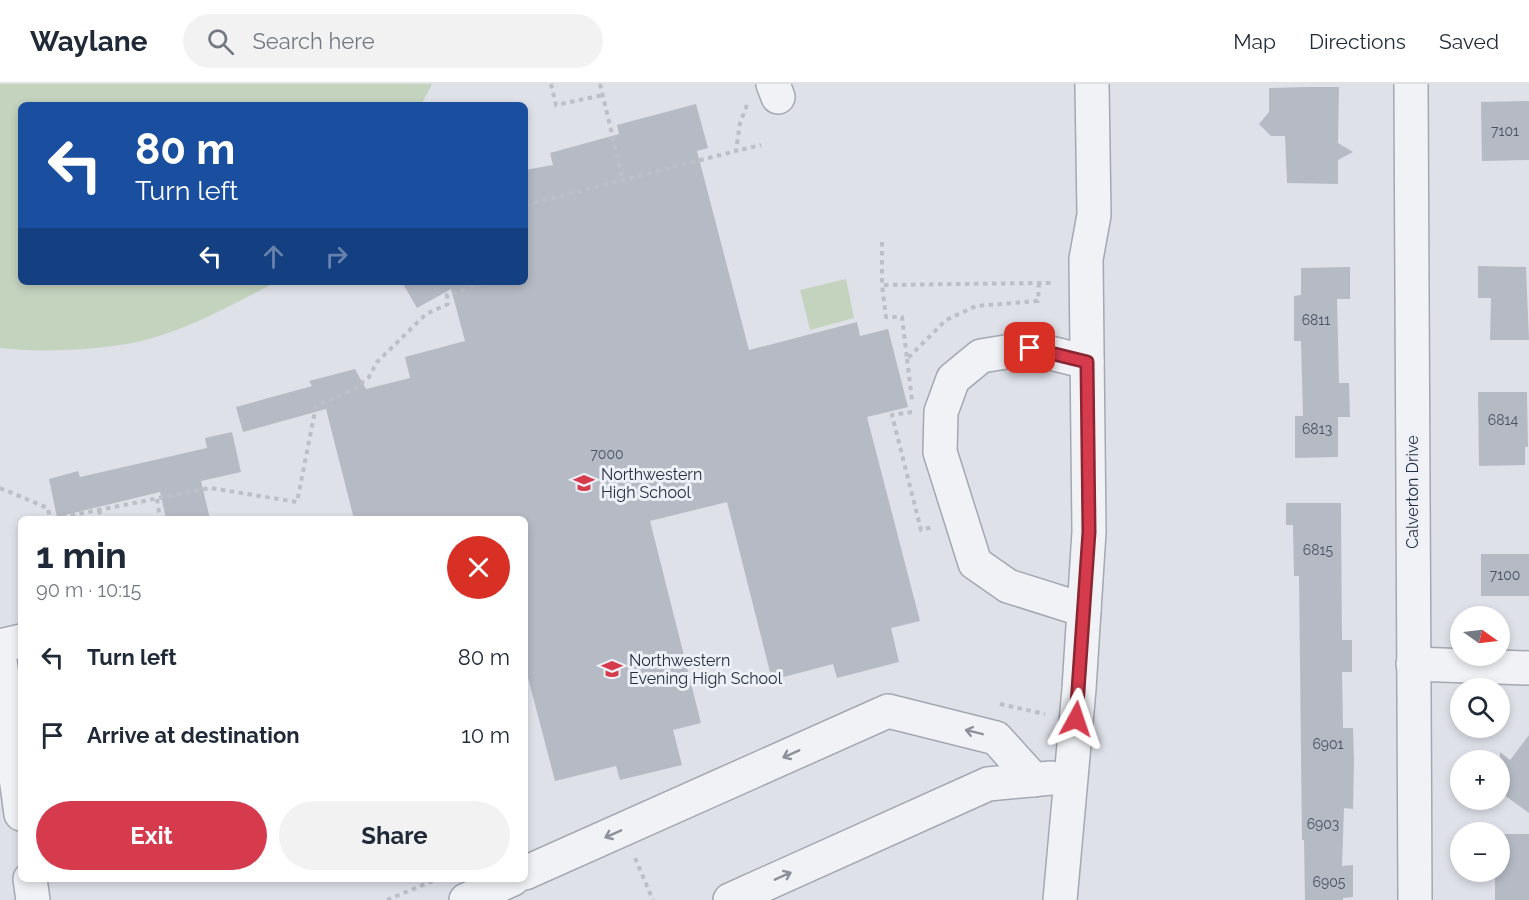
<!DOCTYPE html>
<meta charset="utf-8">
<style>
:root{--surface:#fff;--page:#f2f2f3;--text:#1f2937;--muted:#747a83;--line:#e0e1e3;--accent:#d53b4d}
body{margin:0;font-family:Raleway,sans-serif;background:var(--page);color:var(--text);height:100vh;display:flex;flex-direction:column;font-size:22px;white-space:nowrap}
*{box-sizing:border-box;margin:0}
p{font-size:20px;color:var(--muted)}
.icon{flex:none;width:33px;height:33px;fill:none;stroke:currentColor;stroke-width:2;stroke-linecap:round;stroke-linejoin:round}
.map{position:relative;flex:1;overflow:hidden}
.side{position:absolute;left:18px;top:432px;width:510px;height:366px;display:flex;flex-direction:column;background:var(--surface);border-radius:9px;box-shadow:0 3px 9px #0003}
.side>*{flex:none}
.guide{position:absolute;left:18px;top:18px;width:510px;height:183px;border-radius:9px;box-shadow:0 3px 9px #0003;background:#1a4fa0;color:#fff;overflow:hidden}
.needle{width:39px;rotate:104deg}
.tools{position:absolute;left:1450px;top:522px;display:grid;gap:12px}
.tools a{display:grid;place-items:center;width:60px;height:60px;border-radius:50%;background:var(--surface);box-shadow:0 3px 9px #0003;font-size:30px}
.pin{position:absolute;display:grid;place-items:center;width:51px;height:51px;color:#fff;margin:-26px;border-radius:12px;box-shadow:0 3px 9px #0006}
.me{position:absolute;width:66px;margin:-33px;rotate:5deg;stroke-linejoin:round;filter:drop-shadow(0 0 4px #0008)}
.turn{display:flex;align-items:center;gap:21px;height:126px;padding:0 18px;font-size:27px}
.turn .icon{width:78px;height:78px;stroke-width:2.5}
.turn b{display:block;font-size:42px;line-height:51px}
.lanes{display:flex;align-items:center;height:57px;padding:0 18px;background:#0003;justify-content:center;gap:30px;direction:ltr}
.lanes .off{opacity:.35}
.round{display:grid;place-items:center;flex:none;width:63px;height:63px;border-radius:32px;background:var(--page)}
.headline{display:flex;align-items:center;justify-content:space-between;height:102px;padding:0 18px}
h1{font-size:36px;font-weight:700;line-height:45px}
.button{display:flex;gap:12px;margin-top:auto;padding:12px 18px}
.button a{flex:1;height:69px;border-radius:36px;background:var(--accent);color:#fff;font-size:24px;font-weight:700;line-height:69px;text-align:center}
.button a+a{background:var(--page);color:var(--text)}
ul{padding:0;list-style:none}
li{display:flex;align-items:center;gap:18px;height:78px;padding:0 18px}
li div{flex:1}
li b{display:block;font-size:22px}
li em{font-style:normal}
header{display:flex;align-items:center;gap:36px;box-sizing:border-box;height:84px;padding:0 30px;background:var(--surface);border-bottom:2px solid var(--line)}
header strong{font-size:28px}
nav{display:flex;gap:33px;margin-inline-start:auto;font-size:21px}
.search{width:420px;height:54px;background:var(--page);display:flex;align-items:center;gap:15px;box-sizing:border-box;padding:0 21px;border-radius:33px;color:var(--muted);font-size:22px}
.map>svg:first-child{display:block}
.green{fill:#c3d3be}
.building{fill:#b5bac5}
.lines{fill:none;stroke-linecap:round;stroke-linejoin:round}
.minor-casing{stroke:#a3a8b2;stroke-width:36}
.path{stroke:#bcbfc7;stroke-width:4;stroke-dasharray:4.5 4.5;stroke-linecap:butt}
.minor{stroke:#f1f2f6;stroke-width:33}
.oneway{stroke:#8c909b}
.route-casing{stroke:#8a2632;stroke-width:15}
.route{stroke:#d53b4d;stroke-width:10}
.labels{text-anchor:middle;stroke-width:6;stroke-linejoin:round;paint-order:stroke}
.number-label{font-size:14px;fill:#4a5261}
.poi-label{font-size:16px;fill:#262f40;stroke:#edf0f6;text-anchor:start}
.street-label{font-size:16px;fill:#262f40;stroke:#edf0f6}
</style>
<header>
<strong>Waylane</strong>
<div class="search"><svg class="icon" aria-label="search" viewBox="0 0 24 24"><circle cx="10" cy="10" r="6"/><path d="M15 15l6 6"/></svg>Search here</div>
<nav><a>Map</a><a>Directions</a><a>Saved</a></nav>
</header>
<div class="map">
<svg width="1529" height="816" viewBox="0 0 1529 816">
<rect width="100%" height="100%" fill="#dee1e8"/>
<!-- green -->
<g class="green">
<path d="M0 0H432L421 21H21V198H276C232 221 186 247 137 258 98 266 39 269 0 264Z"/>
<path d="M846 195 854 234 810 246 800 206Z"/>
</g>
<!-- building -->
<g class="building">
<path d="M1310 3H1339L1338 59 1353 68 1338 76V100L1287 99 1285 52H1271L1259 40 1269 28V4Z"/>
<path d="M1529 17V76L1482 77 1481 18Z"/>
<path d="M696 20 708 64 697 67 749 266 857 238 860 252 888 245 908 323 867 333 920 537 891 544 899 578 837 594 833 580 772 596 727 418 650 437 701 639 673 646 682 681 620 696 616 682 555 697 525 582V435H354L326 325 243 348 236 323 312 302 309 297 355 285 366 305 410 294 405 273 465 257 451 205 417 224 402 198H525V86L553 81 550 69 619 50 617 41Z"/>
<path d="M1478 182 1526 183 1529 256H1490L1491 214H1478Z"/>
<path d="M1350 183V215H1337L1339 299H1349L1350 333H1338V373L1295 374V332H1303L1301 257H1294V212L1301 211V184Z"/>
<path d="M1478 308H1527L1528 363H1525V381L1479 382Z"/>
<path d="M232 348 241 388 201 397 210 435H166L160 408 57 433 49 395 78 387 80 393 207 364 205 354Z"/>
<path d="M1286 419H1341L1342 556H1352V588H1342L1343 644H1353L1354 676 1353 725 1344 724 1342 782 1353 781V813L1343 814V816H1305L1304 756H1302L1299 492H1294L1293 441H1286Z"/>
<rect x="1481" y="470" width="48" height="42"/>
<path d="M1529 651V729L1500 708V668L1510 676Z"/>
<path d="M1500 750H1529V816H1495V788H1500Z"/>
</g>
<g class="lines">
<!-- minor casing -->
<g class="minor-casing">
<g id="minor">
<path d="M773 0 778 13"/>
<path d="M1411 0 1415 816"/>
<path d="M1084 526 1008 502 975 479 940 368 941 328 953 295 981 272 1030 264 1087 278"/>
<path d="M0 562 21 557"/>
<path d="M0 577 21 730"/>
<path d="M1413 580 1529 584"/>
<path d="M525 789 888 627 996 654 1034 696"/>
<path d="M30 795 33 816"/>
<path d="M466 816 513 795"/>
<path d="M730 816 988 700 1051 694"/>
<path d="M1060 816 1079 605 1089 448 1086 175 1094 131 1092 0"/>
</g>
</g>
<!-- path -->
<g class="path">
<path d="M551 0 556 21 603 11"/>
<path d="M600 0 623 96"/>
<path d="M747 21 740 39 736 67 761 61"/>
<path d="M525 121 736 67"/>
<path d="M882 158V201"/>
<path d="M1039 199 1038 217 976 222 946 236 907 275 902 233H886L882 201 1039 199H1055"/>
<path d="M907 275 912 316"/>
<path d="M912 328 892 331 921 446 933 443"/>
<path d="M0 404 48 424 50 435"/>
<path d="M157 415 160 435"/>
<path d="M99 426 101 435"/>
<path d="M53 435 210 404 297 418 316 322 354 305 369 293 377 278 426 230 448 220 447 211 485 198"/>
<path d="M1000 620 1045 630"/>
<path d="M635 774 653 816"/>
<path d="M387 816 437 795"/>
</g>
<!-- minor -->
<use href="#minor" class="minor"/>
</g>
<!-- one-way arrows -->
<defs><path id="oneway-shaft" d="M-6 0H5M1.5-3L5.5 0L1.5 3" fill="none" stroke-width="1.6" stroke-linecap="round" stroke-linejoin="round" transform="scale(1.5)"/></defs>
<g class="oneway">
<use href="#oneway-shaft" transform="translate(974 648) rotate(-166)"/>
<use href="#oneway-shaft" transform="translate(791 670) rotate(156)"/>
<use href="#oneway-shaft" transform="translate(613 750) rotate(156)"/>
<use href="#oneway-shaft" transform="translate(783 792) rotate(-24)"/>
</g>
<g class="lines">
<!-- route casing -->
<g class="route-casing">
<path id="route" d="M1030 264 1087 278 1089 448 1076 635"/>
</g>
<!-- route -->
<use href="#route" class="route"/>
</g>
<!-- icons -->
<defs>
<g id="school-bare" transform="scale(1.62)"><path d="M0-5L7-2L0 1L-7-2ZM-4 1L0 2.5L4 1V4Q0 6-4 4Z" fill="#d53b4d" stroke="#edf0f6" stroke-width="2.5" paint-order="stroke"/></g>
</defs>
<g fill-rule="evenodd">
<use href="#school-bare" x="584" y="399"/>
<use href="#school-bare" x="612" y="585"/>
</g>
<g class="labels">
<!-- number labels -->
<g class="number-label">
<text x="1505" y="52">7101</text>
<text x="1316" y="241">6811</text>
<text x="1503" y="341">6814</text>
<text x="1317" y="350">6813</text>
<text x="607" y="375">7000</text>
<text x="1318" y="471">6815</text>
<text x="1505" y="496">7100</text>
<text x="1328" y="665">6901</text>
<text x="1323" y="745">6903</text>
<text x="1329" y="803">6905</text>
</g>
<!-- poi labels -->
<g class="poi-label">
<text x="601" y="396">Northwestern<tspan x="601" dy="18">High School</tspan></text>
<text x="629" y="582">Northwestern<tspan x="629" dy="18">Evening High School</tspan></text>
</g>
<!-- street labels -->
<g class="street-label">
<text transform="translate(1412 408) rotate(-90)" y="6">Calverton Drive</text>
</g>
</g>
</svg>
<div class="tools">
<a><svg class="needle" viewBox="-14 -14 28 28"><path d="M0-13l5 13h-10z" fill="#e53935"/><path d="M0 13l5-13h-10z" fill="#747a83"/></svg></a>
<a><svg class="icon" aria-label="search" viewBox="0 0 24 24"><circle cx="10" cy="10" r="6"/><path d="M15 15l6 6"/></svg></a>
<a>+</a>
<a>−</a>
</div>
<div class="pin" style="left:1030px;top:264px;background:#d93025"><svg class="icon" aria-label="arrive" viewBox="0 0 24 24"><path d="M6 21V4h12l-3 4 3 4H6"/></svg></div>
<svg class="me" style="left:1076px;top:635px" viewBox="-20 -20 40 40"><path d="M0-17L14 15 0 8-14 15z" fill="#d53b4d" stroke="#fff" stroke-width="4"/></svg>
<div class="guide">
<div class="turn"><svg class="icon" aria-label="left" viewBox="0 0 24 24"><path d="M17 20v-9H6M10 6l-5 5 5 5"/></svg><div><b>80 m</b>Turn left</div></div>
<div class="lanes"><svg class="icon" aria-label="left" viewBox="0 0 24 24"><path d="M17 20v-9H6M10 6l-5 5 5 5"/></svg><svg class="icon off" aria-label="ahead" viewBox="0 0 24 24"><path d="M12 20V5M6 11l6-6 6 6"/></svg><svg class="icon off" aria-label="right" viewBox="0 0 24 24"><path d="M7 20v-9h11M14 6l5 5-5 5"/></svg></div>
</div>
<section class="side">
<div class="headline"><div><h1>1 min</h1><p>90 m · 10:15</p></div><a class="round" style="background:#d93025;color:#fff"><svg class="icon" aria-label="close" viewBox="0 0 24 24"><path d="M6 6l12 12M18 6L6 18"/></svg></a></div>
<ul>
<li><svg class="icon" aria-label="left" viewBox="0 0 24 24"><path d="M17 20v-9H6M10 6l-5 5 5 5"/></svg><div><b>Turn left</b></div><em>80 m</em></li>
<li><svg class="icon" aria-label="arrive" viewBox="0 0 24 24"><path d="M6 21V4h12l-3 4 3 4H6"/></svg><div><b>Arrive at destination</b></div><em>10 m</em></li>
</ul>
<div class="button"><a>Exit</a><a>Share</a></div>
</section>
</div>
